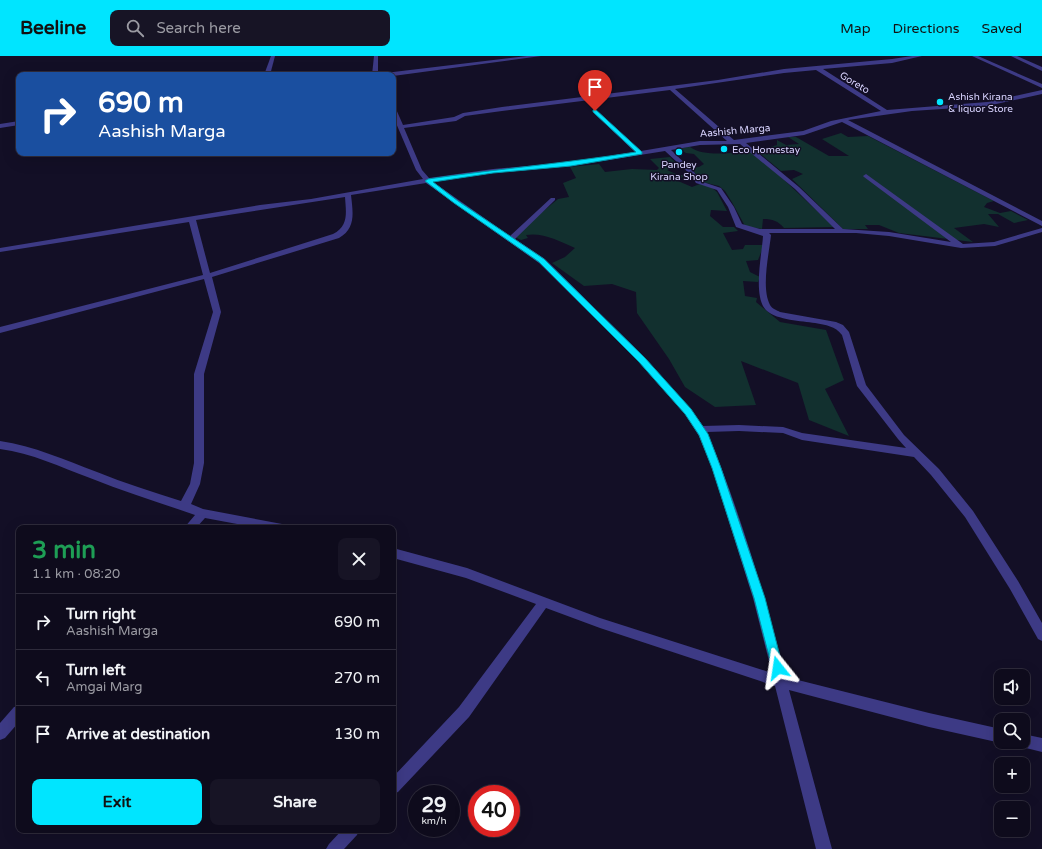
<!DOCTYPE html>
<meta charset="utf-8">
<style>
:root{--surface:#0e0b1c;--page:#171425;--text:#f1f3f6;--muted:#9b9ba3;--line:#2e2b3b;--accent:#00e5ff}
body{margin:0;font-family:"Varela Round",sans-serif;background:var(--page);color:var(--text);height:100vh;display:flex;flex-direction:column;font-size:15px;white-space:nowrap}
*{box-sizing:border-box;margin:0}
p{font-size:13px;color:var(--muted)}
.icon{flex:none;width:22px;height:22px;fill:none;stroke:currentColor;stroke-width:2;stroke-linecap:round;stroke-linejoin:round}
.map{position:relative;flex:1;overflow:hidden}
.panel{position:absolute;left:16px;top:469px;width:380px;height:308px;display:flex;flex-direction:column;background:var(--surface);border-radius:8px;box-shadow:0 4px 16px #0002,0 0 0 1px var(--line)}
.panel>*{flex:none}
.hud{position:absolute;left:16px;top:16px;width:380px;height:84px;border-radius:8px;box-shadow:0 4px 16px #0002,0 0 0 1px var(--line);background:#1a4fa0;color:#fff;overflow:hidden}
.fabs{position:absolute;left:994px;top:613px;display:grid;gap:8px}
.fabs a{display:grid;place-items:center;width:36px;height:36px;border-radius:8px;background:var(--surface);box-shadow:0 4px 16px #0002,0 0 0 1px var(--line);font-size:20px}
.speed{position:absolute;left:408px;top:729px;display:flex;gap:8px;font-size:20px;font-weight:700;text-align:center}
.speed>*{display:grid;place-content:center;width:52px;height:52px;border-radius:50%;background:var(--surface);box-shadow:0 4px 16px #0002,0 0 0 1px var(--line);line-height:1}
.speed small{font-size:10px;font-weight:400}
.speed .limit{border:6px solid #d22;background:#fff;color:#111}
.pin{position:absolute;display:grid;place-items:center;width:34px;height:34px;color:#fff;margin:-41px -17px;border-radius:50% 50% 50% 0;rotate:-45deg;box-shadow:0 0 4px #0007}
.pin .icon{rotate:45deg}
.me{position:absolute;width:44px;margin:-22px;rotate:345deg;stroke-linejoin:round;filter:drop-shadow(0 0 3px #0008)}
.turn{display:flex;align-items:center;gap:14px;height:84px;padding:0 16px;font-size:18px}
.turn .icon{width:52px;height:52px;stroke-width:2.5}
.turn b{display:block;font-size:28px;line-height:34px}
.round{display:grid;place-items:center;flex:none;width:42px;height:42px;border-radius:8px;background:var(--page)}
.summary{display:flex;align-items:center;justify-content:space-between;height:68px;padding:0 16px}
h1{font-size:24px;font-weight:700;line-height:30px;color:#1e9e55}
.button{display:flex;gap:8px;margin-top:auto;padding:8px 16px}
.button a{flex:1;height:46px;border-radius:8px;background:var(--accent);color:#111;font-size:16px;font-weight:700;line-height:46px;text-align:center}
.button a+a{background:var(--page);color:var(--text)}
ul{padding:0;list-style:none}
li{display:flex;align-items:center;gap:12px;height:56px;padding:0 16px;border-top:1px solid var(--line)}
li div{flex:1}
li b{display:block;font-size:15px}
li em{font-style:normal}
header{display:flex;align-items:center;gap:24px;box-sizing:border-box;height:56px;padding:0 20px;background:var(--accent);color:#111}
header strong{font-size:19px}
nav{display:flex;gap:22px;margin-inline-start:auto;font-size:14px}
.search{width:280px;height:36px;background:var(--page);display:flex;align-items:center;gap:10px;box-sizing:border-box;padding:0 14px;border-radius:8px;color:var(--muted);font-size:15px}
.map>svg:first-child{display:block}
.green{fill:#12302f}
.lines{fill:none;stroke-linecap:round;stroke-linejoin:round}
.minor{fill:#3d3a85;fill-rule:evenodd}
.route{fill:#00e5ff;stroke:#0095a6}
.poi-dot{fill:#00e5ff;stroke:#130f26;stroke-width:1.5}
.labels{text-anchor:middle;stroke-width:3;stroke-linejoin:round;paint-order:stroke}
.far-street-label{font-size:10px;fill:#d9d4ff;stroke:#130f26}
.far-poi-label{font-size:10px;fill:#d9d4ff;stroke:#130f26;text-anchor:start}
</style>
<header>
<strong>Beeline</strong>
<div class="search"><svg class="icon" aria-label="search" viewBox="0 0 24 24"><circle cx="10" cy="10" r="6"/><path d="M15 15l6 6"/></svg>Search here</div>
<nav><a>Map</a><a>Directions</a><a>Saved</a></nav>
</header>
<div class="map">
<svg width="1042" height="793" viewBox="0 0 1042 793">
<rect width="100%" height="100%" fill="#130f26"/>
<!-- green -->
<g class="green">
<path d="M841 77 848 81 868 80 994 145 987 147 984 151 1000 157 1011 155 1028 164 1014 167 998 158H988L999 171 984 168 954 172 973 186 899 177 879 169H865L868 173H843L792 123 803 118 794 114 781 115 757 95 777 89V84L786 89 799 88 788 81H796L829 100H849L822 83Z"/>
<path d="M690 91C702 100 723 97 737 97L735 93 745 92 763 104 834 171 784 172C778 165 773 163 763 163L762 173 745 170 733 148 725 135 719 130 702 126 691 112 699 111 704 108 694 98 686 97 678 92Z"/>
<path d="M670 101 679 110 667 114 678 119H685L678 125 692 131 700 128 711 131 717 136 727 155 711 154 710 160 723 171H734L738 175 723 177 732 194 743 193 745 189H764L758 204 746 205 750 216 760 221 758 226 743 225 745 240 757 242 756 246 780 266 826 274 844 324 825 333 849 380 809 364 798 327 741 305 756 349 715 351 685 331 669 303 637 257 636 236 612 228 584 230 552 207 565 201 575 192C560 185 542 176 526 179L528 182 521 184 513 180 558 143 569 141 563 127 576 122 570 111 599 108 605 116 632 113 657 114 659 112 650 103Z"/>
</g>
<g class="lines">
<!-- minor -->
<g class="minor">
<path d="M271 0H275L270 19H264Z"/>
<path d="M374 0H378V19H372Z"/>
<path d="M527 0H541L393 20 382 19 385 17Z"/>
<path d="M912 0H922L892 7 823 13 887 54 987 46 1042 34V38L987 50 912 55 848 64 1042 165V170L842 66 804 79 746 87 799 131 843 173 889 176 951 186 864 121 863 120 866 118 963 188 994 186 1042 172V176L995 190 961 192 889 180 856 177H769L771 179C769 198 761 232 770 249 772 253 777 254 780 256L836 266 843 269 849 276 866 329 904 379 939 413 973 455 1018 525 1042 567V585L1038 583 1010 533 965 461 931 419 914 401 802 384 783 377 739 375 707 376C740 455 764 538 786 621L929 657 1001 673V686H1003L1001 687 929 671 789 634 832 793H816L775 630 600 572 546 552 469 661 398 736 393 738V721L459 651 536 548 466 522 393 502V492L467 512 600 562 772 617 753 542 712 412 699 380 685 358 639 306 539 207 426 127 351 139C353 157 356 172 339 182L212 221 221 256 204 318V407L200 428 191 448 203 453 282 468 286 469 287 472H259L205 462 196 472H184L195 459C161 447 125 436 90 422 60 411 32 397 0 393V385C34 390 65 404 97 416 124 427 153 436 181 445L190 428 194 407V318L213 256 204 223 0 277V271L203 219 189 166 0 196V192L260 149 311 143 423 123 416 114 393 60V51L396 53 403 69 454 61 463 57 502 51 718 24 784 13 892 3ZM816 14 881 55 831 65 803 75 734 84 675 33 784 17ZM670 34 727 85H700L641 95 595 53 593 54V56L635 96 571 106 493 113 429 122 422 114 404 72 456 65 465 60 502 55ZM740 88 795 133 835 173H760L742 168 734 151 721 132 700 125 694 116 671 94 700 89ZM665 95 690 118 696 127 717 134 728 151 736 171 763 180C762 198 752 242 767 255 777 264 802 265 815 267 826 269 835 270 842 279L857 330 898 383 906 392 802 377 783 371 739 369 703 370 691 354 645 302 545 203 515 183 555 144V142H551L510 180 433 126 493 117 571 110ZM345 141C346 156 349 170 333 178L210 217 196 164Z"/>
<path d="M972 0H978L1042 28V32Z"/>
<path d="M1011 0H1017L1042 11V15Z"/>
<path d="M19 65V69L0 72V68Z"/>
<path d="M19 650V666L5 682 0 684V667L14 651Z"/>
<path d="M1023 678 1042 682V696L1018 690 1017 686H1023Z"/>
<path d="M342 774H359L357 779 344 793H326L329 788Z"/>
</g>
</g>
<!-- route -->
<path class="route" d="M595 53 642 96V98L571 110 493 117 433 126 458 145 544 203 645 302 691 353 708 378 721 412 765 542 783 612 782 616 778 617 774 616 772 612 754 542 712 412 699 379 685 358 639 306 539 206 454 147 425 125 428 123C497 113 567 107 636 96L593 56V54Z"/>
<!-- markers -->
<g class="poi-dot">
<circle cx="940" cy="46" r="4"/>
<circle cx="724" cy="93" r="4"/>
<circle cx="679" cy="96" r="4"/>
</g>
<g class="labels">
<!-- far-street labels -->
<g class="far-street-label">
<text transform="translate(855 26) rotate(31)" y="4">Goreto</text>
<text transform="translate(735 74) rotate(-5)" y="4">Aashish Marga</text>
</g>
<!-- far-poi labels -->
<g class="far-poi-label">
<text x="948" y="44">Ashish Kirana<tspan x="948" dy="12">&amp; liquor Store</tspan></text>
<text x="732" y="97">Eco Homestay</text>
<text x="679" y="112" text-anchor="middle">Pandey<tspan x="679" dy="12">Kirana Shop</tspan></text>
</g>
</g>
</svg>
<div class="fabs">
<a><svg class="icon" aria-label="sound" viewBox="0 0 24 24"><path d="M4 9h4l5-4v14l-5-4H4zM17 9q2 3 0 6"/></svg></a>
<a><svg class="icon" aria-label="search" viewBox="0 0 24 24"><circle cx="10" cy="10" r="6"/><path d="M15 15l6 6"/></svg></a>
<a>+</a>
<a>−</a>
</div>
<div class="speed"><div>29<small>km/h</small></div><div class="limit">40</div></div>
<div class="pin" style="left:595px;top:55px;background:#d93025"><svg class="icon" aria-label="arrive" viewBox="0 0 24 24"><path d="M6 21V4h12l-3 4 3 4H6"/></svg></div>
<svg class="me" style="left:778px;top:612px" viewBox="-20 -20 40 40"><path d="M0-17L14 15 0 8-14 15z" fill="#00e5ff" stroke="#fff" stroke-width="4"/></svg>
<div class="hud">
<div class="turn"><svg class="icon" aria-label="right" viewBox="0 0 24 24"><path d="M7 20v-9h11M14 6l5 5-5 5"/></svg><div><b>690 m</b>Aashish Marga</div></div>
</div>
<section class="panel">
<div class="summary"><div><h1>3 min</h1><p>1.1 km · 08:20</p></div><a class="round"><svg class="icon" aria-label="close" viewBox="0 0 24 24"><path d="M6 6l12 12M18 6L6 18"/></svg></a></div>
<ul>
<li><svg class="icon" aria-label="right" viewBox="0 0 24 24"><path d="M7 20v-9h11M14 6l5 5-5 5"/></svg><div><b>Turn right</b><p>Aashish Marga</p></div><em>690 m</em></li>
<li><svg class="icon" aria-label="left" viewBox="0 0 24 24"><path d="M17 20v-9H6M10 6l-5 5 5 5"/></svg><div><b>Turn left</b><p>Amgai Marg</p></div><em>270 m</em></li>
<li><svg class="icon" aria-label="arrive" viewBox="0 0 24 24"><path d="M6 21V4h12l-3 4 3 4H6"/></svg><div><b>Arrive at destination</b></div><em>130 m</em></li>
</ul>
<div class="button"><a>Exit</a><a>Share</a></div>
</section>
</div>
